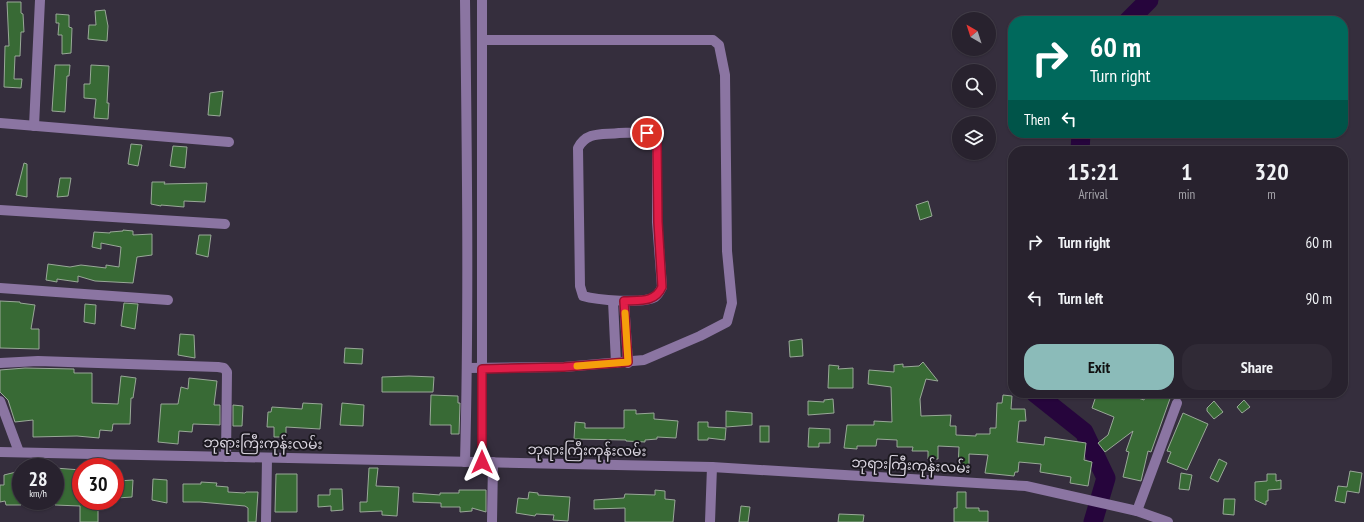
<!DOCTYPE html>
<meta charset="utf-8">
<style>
:root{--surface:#28222e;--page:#302a36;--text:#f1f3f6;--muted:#a5a4aa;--line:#443f4a;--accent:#8bbbb9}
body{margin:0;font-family:"PT Sans Narrow","Noto Sans Myanmar",sans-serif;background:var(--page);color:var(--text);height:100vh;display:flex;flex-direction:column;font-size:15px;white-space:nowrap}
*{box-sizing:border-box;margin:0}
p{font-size:13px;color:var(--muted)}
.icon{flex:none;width:22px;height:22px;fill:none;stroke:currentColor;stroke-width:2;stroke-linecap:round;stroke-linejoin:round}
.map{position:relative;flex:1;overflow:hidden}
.side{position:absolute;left:1008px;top:146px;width:340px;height:252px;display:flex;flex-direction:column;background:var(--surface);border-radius:16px;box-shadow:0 1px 3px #0004,0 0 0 1px var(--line)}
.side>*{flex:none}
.guide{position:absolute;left:1008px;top:16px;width:340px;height:122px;border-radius:16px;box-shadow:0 1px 3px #0004,0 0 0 1px var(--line);background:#00695c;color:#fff;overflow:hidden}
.needle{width:26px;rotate:321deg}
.controls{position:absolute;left:952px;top:12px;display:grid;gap:8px}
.controls a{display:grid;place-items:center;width:44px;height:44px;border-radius:50%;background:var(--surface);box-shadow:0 1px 3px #0004,0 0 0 1px var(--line);font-size:20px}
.speed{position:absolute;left:12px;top:458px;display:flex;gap:8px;font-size:20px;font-weight:700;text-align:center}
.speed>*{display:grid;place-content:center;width:52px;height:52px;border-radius:50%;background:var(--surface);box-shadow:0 1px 3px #0004,0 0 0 1px var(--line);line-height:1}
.speed small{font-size:10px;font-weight:400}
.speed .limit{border:6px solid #d22;background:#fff;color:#111}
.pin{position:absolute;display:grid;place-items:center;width:34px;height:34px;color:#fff;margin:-17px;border:2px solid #fff;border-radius:50%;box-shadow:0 1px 4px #0007}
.me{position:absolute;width:44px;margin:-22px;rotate:0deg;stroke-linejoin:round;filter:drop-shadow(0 0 3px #0008)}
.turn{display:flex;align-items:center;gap:14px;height:84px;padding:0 16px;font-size:18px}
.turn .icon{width:52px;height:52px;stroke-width:2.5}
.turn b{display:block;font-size:28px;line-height:34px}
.then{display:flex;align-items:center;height:38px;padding:0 16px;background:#0003;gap:8px;font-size:15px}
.eta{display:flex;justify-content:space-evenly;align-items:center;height:68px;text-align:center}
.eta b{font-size:24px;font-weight:700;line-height:28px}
.button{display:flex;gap:8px;margin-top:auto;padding:8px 16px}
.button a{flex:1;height:46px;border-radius:16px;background:var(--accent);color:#111;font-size:16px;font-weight:700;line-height:46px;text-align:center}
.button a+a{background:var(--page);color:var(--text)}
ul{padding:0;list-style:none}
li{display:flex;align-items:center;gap:12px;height:56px;padding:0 16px}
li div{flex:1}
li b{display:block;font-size:15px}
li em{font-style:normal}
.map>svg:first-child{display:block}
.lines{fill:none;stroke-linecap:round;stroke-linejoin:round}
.river{stroke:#26053c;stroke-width:19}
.building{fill:#386a35;stroke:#99a898}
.minor{stroke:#8b75a2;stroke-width:10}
.route-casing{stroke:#92132f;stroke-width:10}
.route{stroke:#e11d48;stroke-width:7}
.slow{stroke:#f59e0b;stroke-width:7}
.labels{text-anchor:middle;stroke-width:4;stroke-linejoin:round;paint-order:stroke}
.street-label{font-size:14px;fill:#dad5e0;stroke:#1b181f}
</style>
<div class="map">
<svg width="1364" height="522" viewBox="0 0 1364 522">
<rect width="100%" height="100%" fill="#352e3d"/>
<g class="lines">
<!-- river -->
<g class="river">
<path d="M1128 21 1149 0"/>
<path d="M1080 151 1081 133"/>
<path d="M1035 393 1084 432 1106 478 1093 522"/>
</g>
</g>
<!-- building -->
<g class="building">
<path d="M7 2H21V13L23 14 24 32H21L20 56H15L14 79H22L21 88 4 87 5 46H9Z"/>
<path d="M105 10 108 26 107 41 88 39 89 25H96L95 11Z"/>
<path d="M56 14 69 15V27L72 28 71 53 62 54V35H58L59 23H56Z"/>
<path d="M55 65H70L69 76H67L65 112 52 111Z"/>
<path d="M91 65 109 66 107 103H109L108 119 94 118 96 99 84 98V84H90Z"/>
<path d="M223 91 220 116 208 115 210 93Z"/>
<path d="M131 144 142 145 138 166 128 164Z"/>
<path d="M173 146 187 147 185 168 170 166Z"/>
<path d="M24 163 27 164V197L16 195Z"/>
<path d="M60 178H71L68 196 57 197Z"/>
<path d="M152 182H165L164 184 207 183 205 202 184 201V207L161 205V206L151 204Z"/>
<path d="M928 201 932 216 920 220 916 205Z"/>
<path d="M123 230 133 231V235L152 234V255L137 257 133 283 95 281 78 276V282L57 279V282L46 280 48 264 70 267 81 265 106 268V265L119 267 121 247 101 243V249L92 247 94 232 110 233V232L123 231Z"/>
<path d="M199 235H211L208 257 196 254Z"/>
<path d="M0 301 20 302V303L35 305 31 329H39V349L0 348Z"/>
<path d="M124 303 138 304 135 329 121 326Z"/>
<path d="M85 304 96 305 95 324 84 322Z"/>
<path d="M180 334 194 335 195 358 178 355Z"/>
<path d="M802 339 803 356 790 357 789 341Z"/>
<path d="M345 348 363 349 362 364 344 363Z"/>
<path d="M923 362 938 381 926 379 920 399 921 416 951 415 950 426H956V435L976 436V434H990V428H996L997 403H1002L1003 395 1012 396 1011 409H1025L1026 421H1019L1017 442 1044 445 1045 437 1086 443 1084 460 1092 462 1088 486 1070 483 1071 477 1040 472 1041 464 1019 462 1018 472H1015L1014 476 985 473 988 455 969 454V468H958L959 447 938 446V459H928V451H912L913 447H897V440L877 439 876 446H857V449L844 448 847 425H874V421L892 422 891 387 868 384 869 370 894 372V365L903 364V367L919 366Z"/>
<path d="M829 365 839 366 838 369 853 368V388H828Z"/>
<path d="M25 368 74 369V373H92V403L118 404 121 376 136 378 133 398H131L130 424H113L112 431 100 430 99 438 77 436 33 437V420L15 422 8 400 0 392V370Z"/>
<path d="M409 376 434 377 433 392H382V377Z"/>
<path d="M189 378 217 381 214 405H220V425L193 424 192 432 179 431 178 444 158 442 161 404H178L181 387 188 389Z"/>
<path d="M1097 393H1123L1144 400 1146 393H1172L1151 452 1148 451 1141 481 1123 477 1129 452 1126 451 1133 431 1105 452 1098 443 1108 435 1114 417 1092 408Z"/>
<path d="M431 395 458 396V403H460L459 434H451V425H430Z"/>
<path d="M833 399 834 413 808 415V401L824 402V400Z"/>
<path d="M1244 400 1250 407 1242 413 1237 407Z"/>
<path d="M1214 401 1223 412 1214 419 1207 411V408Z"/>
<path d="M303 403 322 404 320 429 286 427V437H274V427H267L268 412H271L272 407 302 409Z"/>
<path d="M342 403 364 405 363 426 340 425Z"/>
<path d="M233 405 243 406 242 426H233Z"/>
<path d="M624 410H636V414L654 413V419L678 421 676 438 657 437V439L645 440V442L626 441V440L574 439 575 422 585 423V428H624Z"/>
<path d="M726 411 752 413V425L726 427Z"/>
<path d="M1183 413 1208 424 1187 470 1167 462 1171 452 1167 451Z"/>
<path d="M698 422H708V427L726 428 725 440 708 438V440H698Z"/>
<rect x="760" y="426" width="9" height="16"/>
<path d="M809 428 830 429V443H819V447H808Z"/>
<path d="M1219 459 1227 463 1218 482 1210 478Z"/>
<path d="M55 468 81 470V501H98V522H80V506L55 505Z"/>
<path d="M369 468H378L376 486 399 487 397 516 382 515V511L360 512V502H367Z"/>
<path d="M1350 471 1362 473 1359 493 1347 491 1345 503 1335 501 1338 486 1347 487Z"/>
<path d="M16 472 18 493H21V505H6L5 501 0 502V485H4V475Z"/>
<path d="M1181 473 1192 475 1189 490 1179 489Z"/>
<path d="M276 474H297V512H275Z"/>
<path d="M1267 474H1276V481L1281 480V489L1268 490V501H1266V505L1255 500V482L1267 481Z"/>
<path d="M153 479 167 480V503L152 500Z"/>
<path d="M133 480 132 497 117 498V481Z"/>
<path d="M201 482 217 483 216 486 228 487V492L245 493 246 492H258L256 522H248V508L245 506 200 502H183V484H201Z"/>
<path d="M330 489H342L343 510 331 511V506L318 507V495H330Z"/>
<path d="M459 490H486V512L472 508V511L460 512V507H441V503L413 502V493L440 495V493H459Z"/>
<path d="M655 490 665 491V499L675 500 673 522H625V508L594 509V500L624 498 625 494 655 495Z"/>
<path d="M529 492 538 493V495L570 497 568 521 553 520 554 515 536 514 535 516 516 513 518 498 528 499Z"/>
<path d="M957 492H966V508H979V511H988V522H954V508H957Z"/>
<path d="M1224 499H1235L1234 515 1223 514Z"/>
<path d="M741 506 750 507 748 522H739Z"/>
<path d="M839 514 864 515 863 522H838Z"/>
</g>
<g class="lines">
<!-- minor -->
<g class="minor">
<path d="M0 123 229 142"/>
<path d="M34 126 40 0"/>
<path d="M619 133C634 133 649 130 657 143V222L662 287C660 291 659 294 655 297 644 304 596 300 583 296L580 286 578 148C587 131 602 135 619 133Z"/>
<path d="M0 210 225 224"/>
<path d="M0 288 168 300"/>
<path d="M613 301 616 363"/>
<path d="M624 301 628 363"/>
<path d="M0 363 38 361 218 367 224 368 227 372 226 457"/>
<path d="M468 368 564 367 644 360 700 336 727 322 732 303 727 251 725 75 719 45 713 40H482"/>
<path d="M0 401 19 452"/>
<path d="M0 452 712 467 1026 486 1137 511 1168 522"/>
<path d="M465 462C469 308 467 154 465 0"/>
<path d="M482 462V0"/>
<path d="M1137 511 1177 403"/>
<path d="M266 522 267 458"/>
<path d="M492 522 493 462"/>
<path d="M710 522 712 467"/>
</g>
</g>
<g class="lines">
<!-- route casing -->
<g class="route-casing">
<path id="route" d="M482 462V369L564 367 628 362 624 301C639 300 655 303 662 287L658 222 657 143 654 137 647 133"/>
</g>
<!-- route -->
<use href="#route" class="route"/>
<!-- slow -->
<path class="slow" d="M577 366 628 362 625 313"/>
</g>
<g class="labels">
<!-- street labels -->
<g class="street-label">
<text transform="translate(263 443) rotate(1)" y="5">ဘုရားကြီးကုန်းလမ်း</text>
<text transform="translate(587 450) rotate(1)" y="5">ဘုရားကြီးကုန်းလမ်း</text>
<text transform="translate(911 465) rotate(3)" y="5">ဘုရားကြီးကုန်းလမ်း</text>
</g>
</g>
</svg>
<div class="controls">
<a><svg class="needle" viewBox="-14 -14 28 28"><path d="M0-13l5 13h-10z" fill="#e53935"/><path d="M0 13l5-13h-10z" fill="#a5a4aa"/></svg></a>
<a><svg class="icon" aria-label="search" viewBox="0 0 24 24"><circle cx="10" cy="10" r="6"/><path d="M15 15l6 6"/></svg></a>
<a><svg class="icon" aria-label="layers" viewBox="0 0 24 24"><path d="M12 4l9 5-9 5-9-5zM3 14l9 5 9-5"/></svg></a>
</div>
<div class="speed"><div>28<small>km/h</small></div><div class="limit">30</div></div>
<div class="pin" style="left:647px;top:133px;background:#d93025"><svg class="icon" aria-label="arrive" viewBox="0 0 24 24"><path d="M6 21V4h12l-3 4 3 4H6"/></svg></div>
<svg class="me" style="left:482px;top:462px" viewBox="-20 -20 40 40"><path d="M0-17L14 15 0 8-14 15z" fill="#e11d48" stroke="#fff" stroke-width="4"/></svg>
<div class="guide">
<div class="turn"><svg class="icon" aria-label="right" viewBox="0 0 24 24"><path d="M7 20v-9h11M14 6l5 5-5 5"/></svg><div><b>60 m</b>Turn right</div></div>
<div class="then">Then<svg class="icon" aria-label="left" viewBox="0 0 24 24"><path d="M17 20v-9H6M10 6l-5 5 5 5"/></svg></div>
</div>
<section class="side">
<div class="eta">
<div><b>15:21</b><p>Arrival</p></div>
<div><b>1</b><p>min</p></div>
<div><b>320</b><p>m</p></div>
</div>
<ul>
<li><svg class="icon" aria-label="right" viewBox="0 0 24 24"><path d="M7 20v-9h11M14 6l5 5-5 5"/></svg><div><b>Turn right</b></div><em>60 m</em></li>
<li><svg class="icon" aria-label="left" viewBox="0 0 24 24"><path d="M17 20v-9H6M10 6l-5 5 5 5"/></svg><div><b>Turn left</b></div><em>90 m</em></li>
</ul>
<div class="button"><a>Exit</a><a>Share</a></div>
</section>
</div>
